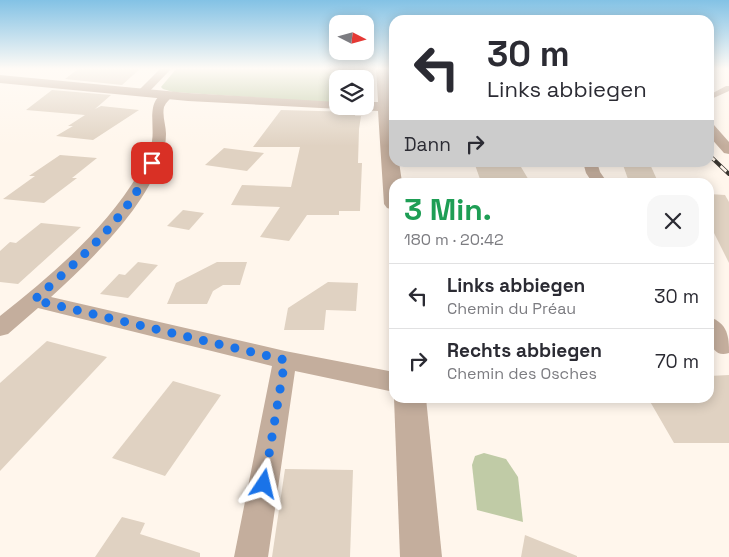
<!DOCTYPE html>
<html lang="de">
<meta charset="utf-8">
<style>
:root{--surface:#fff;--page:#f7f7f7;--text:#2b2b33;--muted:#7c7c81;--line:#e1e1e2}
body{margin:0;font-family:"Space Grotesk",sans-serif;background:var(--page);color:var(--text);height:100vh;display:flex;flex-direction:column;font-size:19px;white-space:nowrap}
*{box-sizing:border-box;margin:0}
p{font-size:16px;color:var(--muted)}
.icon{flex:none;width:28px;height:28px;fill:none;stroke:currentColor;stroke-width:2;stroke-linecap:round;stroke-linejoin:round}
.map{position:relative;flex:1;overflow:hidden}
.drawer{position:absolute;left:389px;top:178px;width:325px;height:225px;display:flex;flex-direction:column;background:var(--surface);border-radius:15px;box-shadow:0 2px 12px #0003}
.drawer>*{flex:none}
.hud{position:absolute;left:389px;top:15px;width:325px;height:152px;border-radius:15px;box-shadow:0 2px 12px #0003;background:#fff;color:var(--text);overflow:hidden}
.needle{width:32px;rotate:96deg}
.buttons{position:absolute;left:329px;top:15px;display:grid;gap:10px}
.buttons a{display:grid;place-items:center;width:45px;height:45px;border-radius:10px;background:var(--surface);box-shadow:0 2px 12px #0003;font-size:25px}
.pin{position:absolute;display:grid;place-items:center;width:42px;height:42px;color:#fff;margin:-21px;border-radius:10px;box-shadow:0 2px 8px #0006}
.me{position:absolute;width:55px;margin:-28px;rotate:10deg;stroke-linejoin:round;filter:drop-shadow(0 0 4px #0008)}
.turn{display:flex;align-items:center;gap:18px;height:105px;padding:0 15px;font-size:22px}
.turn .icon{width:65px;height:65px;stroke-width:2.5}
.turn b{display:block;font-size:35px;line-height:42px}
.then{display:flex;align-items:center;height:48px;padding:0 15px;background:#0003;gap:10px;font-size:19px}
.round{display:grid;place-items:center;flex:none;width:52px;height:52px;border-radius:15px;background:var(--page)}
.overview{display:flex;align-items:center;justify-content:space-between;height:85px;padding:0 15px}
h1{font-size:30px;font-weight:800;line-height:38px;color:#1e9e55}
ul{padding:0;list-style:none}
li{display:flex;align-items:center;gap:15px;height:65px;padding:0 15px;border-top:1px solid var(--line)}
li div{flex:1}
li b{display:block;font-size:19px}
li em{font-style:normal}
.map>svg:first-child{display:block}
.green{fill:#c0cba6}
.building{fill:#e0d2c2}
.lines{fill:none;stroke-linecap:round;stroke-linejoin:round}
.pedestrian{fill:#c4ae9d;fill-rule:evenodd}
.minor{fill:#c4ae9d;fill-rule:evenodd}
.tertiary{fill:#c4ae9d;fill-rule:evenodd}
.rail-casing{stroke:#3a3630;stroke-width:4}
.rail{stroke:#fff6ec;stroke-width:2.5;stroke-dasharray:8;stroke-linecap:butt}
.route{stroke:#1a73e8;stroke-width:9;stroke-dasharray:0 16.2}
</style>
<div class="map">
<svg width="729" height="557" viewBox="0 0 729 557">
<rect width="100%" height="100%" fill="#fff6ec"/>
<!-- green -->
<g class="green">
<path d="M177 68H365L366 97 365 79H338L337 103 173 92 163 89 161 87Z"/>
<path d="M484 453 506 459 518 477 523 522 477 510 472 465 475 456Z"/>
</g>
<!-- building -->
<g class="building">
<path d="M141 68 122 85 65 79 78 69Z"/>
<path d="M52 90 111 95 95 109 101 106 139 110 93 140 56 136 73 126H68L85 115 26 110Z"/>
<path d="M281 110 356 112 355 116H361L359 129 358 163H362L360 211H339V215H307L289 241 260 237 280 207 231 205 242 185 291 187 300 147H253Z"/>
<path d="M224 148 264 153 247 171 205 165Z"/>
<path d="M60 155 97 158 72 178H77L44 203 3 199 35 176H29Z"/>
<path d="M474 162H518L530 182H481Z"/>
<path d="M622 162H649L658 182H629Z"/>
<path d="M709 194 725 195 729 202V263L709 223Z"/>
<path d="M183 210 204 213 189 230 167 226Z"/>
<path d="M41 223 81 227 18 284 0 282V251L10 242 16 243Z"/>
<path d="M138 262 158 265 128 298 100 294 119 274 125 275Z"/>
<path d="M217 262H247L240 285H223L213 291 207 304H167L176 283Z"/>
<path d="M328 282 358 283 356 311 326 310 324 330H284L288 308Z"/>
<path d="M47 341 107 357 0 471V383Z"/>
<path d="M729 375V443H674L648 398H709V376Z"/>
<path d="M173 381 221 395 165 476 112 458Z"/>
<path d="M285 469 353 470 350 557H272Z"/>
<path d="M122 517 145 523 140 534 200 553V557H95Z"/>
<path d="M525 535 577 556V557H521Z"/>
</g>
<g class="lines">
<!-- pedestrian -->
<path class="pedestrian" d="M726 86H729V91L709 100V95Z"/>
<!-- minor -->
<g class="minor">
<path d="M161 68H172L146 95H138L136 93Z"/>
<path d="M168 92 174 95C170 99 166 102 164 107 162 116 166 125 166 134 166 143 164 152 161 160 141 213 91 260 51 297L285 351 394 372V392L295 371 268 557H234L272 366 38 308 8 334 0 336V316C53 274 104 231 139 173 145 163 150 153 152 141 155 125 145 97 168 92Z"/>
<path d="M709 124 714 125 729 142V154L724 153 709 136Z"/>
<path d="M583 162H597L600 172 607 182H592L586 173Z"/>
<path d="M709 317C728 323 729 337 729 353 708 360 708 330 709 317Z"/>
</g>
<!-- tertiary -->
<g class="tertiary">
<path d="M376 68H388L393 107 394 162H399L402 182H394V210L387 208 384 204 378 111 188 101 0 83V75L188 93 338 102V106H365V102H378Z"/>
<path d="M394 398H426L442 557H400Z"/>
</g>
<!-- rail casing -->
<g class="rail-casing">
<path id="rail" d="M709 155 729 174"/>
</g>
<!-- rail -->
<use href="#rail" class="rail"/>
</g>
<!-- sky -->
<linearGradient id="sky" x2="0" y2="1"><stop stop-color="#83c2e5"/><stop offset="0.47" stop-color="#fffbf6"/><stop offset="1" stop-color="#fffbf6" stop-opacity="0"/></linearGradient>
<rect width="729" height="146" fill="url(#sky)"/>
<g class="lines">
<!-- route -->
<path class="route" d="M152 163C128 218 78 261 34 300L285 360 264 484"/>
</g>
</svg>
<div class="buttons">
<a><svg class="needle" viewBox="-14 -14 28 28"><path d="M0-13l5 13h-10z" fill="#e53935"/><path d="M0 13l5-13h-10z" fill="#7c7c81"/></svg></a>
<a><svg class="icon" aria-label="layers" viewBox="0 0 24 24"><path d="M12 4l9 5-9 5-9-5zM3 14l9 5 9-5"/></svg></a>
</div>
<div class="pin" style="left:152px;top:163px;background:#d93025"><svg class="icon" aria-label="arrive" viewBox="0 0 24 24"><path d="M6 21V4h12l-3 4 3 4H6"/></svg></div>
<svg class="me" style="left:264px;top:484px" viewBox="-20 -20 40 40"><path d="M0-17L14 15 0 8-14 15z" fill="#1a73e8" stroke="#fff" stroke-width="4"/></svg>
<div class="hud">
<div class="turn"><svg class="icon" aria-label="left" viewBox="0 0 24 24"><path d="M17 20v-9H6M10 6l-5 5 5 5"/></svg><div><b>30 m</b>Links abbiegen</div></div>
<div class="then">Dann<svg class="icon" aria-label="right" viewBox="0 0 24 24"><path d="M7 20v-9h11M14 6l5 5-5 5"/></svg></div>
</div>
<section class="drawer">
<div class="overview"><div><h1>3 Min.</h1><p>180 m · 20:42</p></div><a class="round"><svg class="icon" aria-label="close" viewBox="0 0 24 24"><path d="M6 6l12 12M18 6L6 18"/></svg></a></div>
<ul>
<li><svg class="icon" aria-label="left" viewBox="0 0 24 24"><path d="M17 20v-9H6M10 6l-5 5 5 5"/></svg><div><b>Links abbiegen</b><p>Chemin du Préau</p></div><em>30 m</em></li>
<li><svg class="icon" aria-label="right" viewBox="0 0 24 24"><path d="M7 20v-9h11M14 6l5 5-5 5"/></svg><div><b>Rechts abbiegen</b><p>Chemin des Osches</p></div><em>70 m</em></li>
</ul>
</section>
</div>
